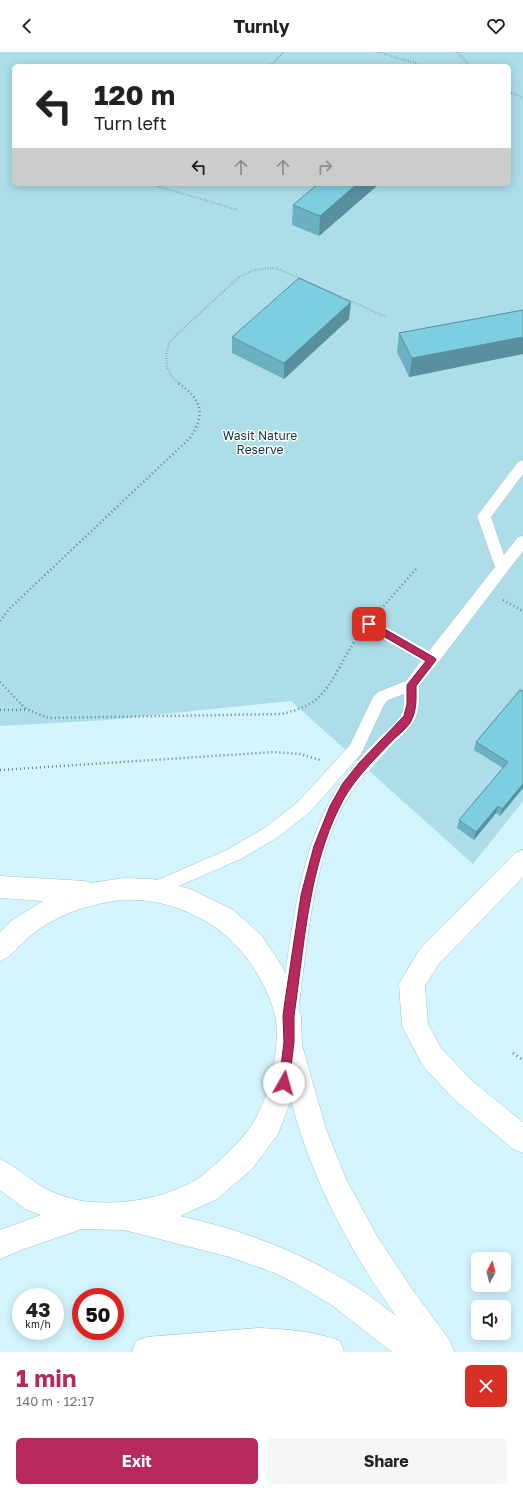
<!DOCTYPE html>
<meta charset="utf-8">
<style>
:root{--surface:#fff;--page:#f6f6f6;--text:#202124;--muted:#757577;--accent:#b7295c}
body{margin:0;font-family:"Golos Text",sans-serif;background:var(--page);color:var(--text);height:100vh;display:flex;flex-direction:column;font-size:15px;white-space:nowrap}
*{box-sizing:border-box;margin:0}
p{font-size:13px;color:var(--muted)}
.icon{flex:none;width:22px;height:22px;fill:none;stroke:currentColor;stroke-width:2;stroke-linecap:round;stroke-linejoin:round}
.map{position:relative;height:1300px;overflow:hidden}
.panel{display:flex;flex-direction:column;background:var(--surface);flex:1}
.panel>*{flex:none}
.top-card{position:absolute;left:12px;top:12px;width:499px;height:122px;border-radius:6px;box-shadow:0 2px 10px #0003;background:#fff;color:var(--text);overflow:hidden}
.needle{width:26px;rotate:7deg}
.buttons{position:absolute;left:471px;top:1200px;display:grid;gap:8px}
.buttons a{display:grid;place-items:center;width:40px;height:40px;border-radius:6px;background:var(--surface);box-shadow:0 2px 10px #0003;font-size:20px}
.speed{position:absolute;left:12px;top:1236px;display:flex;gap:8px;font-size:20px;font-weight:700;text-align:center}
.speed>*{display:grid;place-content:center;width:52px;height:52px;border-radius:50%;background:var(--surface);box-shadow:0 2px 10px #0003;line-height:1}
.speed small{font-size:10px;font-weight:400}
.speed .limit{border:6px solid #d22;background:#fff;color:#111}
.pin{position:absolute;display:grid;place-items:center;width:34px;height:34px;color:#fff;margin:-17px;border-radius:8px;box-shadow:0 2px 6px #0006}
.me{position:absolute;width:44px;margin:-22px;rotate:7deg;stroke-linejoin:round;filter:drop-shadow(0 0 3px #0008)}
.turn{display:flex;align-items:center;gap:14px;height:84px;padding:0 16px;font-size:18px}
.turn .icon{width:52px;height:52px;stroke-width:2.5}
.turn b{display:block;font-size:28px;line-height:34px}
.lanes{display:flex;align-items:center;height:38px;padding:0 16px;background:#0003;justify-content:center;gap:20px;direction:ltr}
.lanes .off{opacity:.35}
.round{display:grid;place-items:center;flex:none;width:42px;height:42px;border-radius:6px;background:var(--page)}
.summary{display:flex;align-items:center;justify-content:space-between;height:68px;padding:0 16px}
h1{font-size:24px;font-weight:700;line-height:30px;color:var(--accent)}
.primary-button{display:flex;gap:8px;margin-top:auto;padding:8px 16px}
.primary-button a{flex:1;height:46px;border-radius:6px;background:var(--accent);color:#fff;font-size:16px;font-weight:700;line-height:46px;text-align:center}
.primary-button a+a{background:var(--page);color:var(--text)}
header{display:flex;justify-content:space-between;align-items:center;height:52px;padding:0 16px;background:var(--surface);font-size:18px;font-weight:700}
.map>svg:first-child{display:block}
.green{fill:#acdde9;fill-rule:evenodd}
.lines{fill:none;stroke-linecap:round;stroke-linejoin:round}
.lane-casing{stroke:#9ac3cd;stroke-width:1}
.street-casing{stroke:#9ac3cd;stroke-width:1}
.secondary-casing{stroke:#9ac3cd;stroke-width:1}
.path-far2{stroke:#6a8289;stroke-width:2;stroke-dasharray:0.5 2;stroke-linecap:butt}
.path-far1{stroke:#6a8289;stroke-width:2.5;stroke-dasharray:1 3;stroke-linecap:butt}
.path{stroke:#6a8289;stroke-width:3;stroke-dasharray:1 3.5;stroke-linecap:butt}
.lane{fill:#fff;fill-rule:evenodd}
.street{fill:#fff;fill-rule:evenodd}
.secondary{fill:#fff;fill-rule:evenodd}
.wall{fill:#6cb1c2}
.shaded-wall{fill:#58909e}
.building{fill:#7ecee1;stroke:#58909e}
.route{fill:#b7295c;stroke:#771b3c}
.labels{text-anchor:middle;stroke-width:3;stroke-linejoin:round;paint-order:stroke}
.park-label{font-size:12px;fill:#0f363e;stroke:#fff}
</style>
<header><svg class="icon" aria-label="back" viewBox="0 0 24 24"><path d="M15 5l-7 7 7 7"/></svg>Turnly<svg class="icon" aria-label="heart" viewBox="0 0 24 24"><path d="M12 20l-8-8c-3-5 5-10 8-4 3-6 11-1 8 4z"/></svg></header>
<div class="map">
<svg width="523" height="1300" viewBox="0 0 523 1300">
<rect width="100%" height="100%" fill="#d4f5fe"/>
<!-- green -->
<path class="green" d="M0 0H523V749L473 812 291 649 107 668 0 674ZM14 14H509V132H14Z"/>
<g class="lines">
<!-- lane casing -->
<g class="lane-casing">
<path id="lane" d="M523 408V422L491 465 504 503 518 485 523 484V499L437 612 419 634C419 646 420 656 415 667 411 676 400 685 393 692 375 712 355 732 342 756 312 815 307 895 298 960L295 966 289 969 283 966 280 960C290 893 297 809 330 749 342 725 360 706 378 687 385 680 396 672 401 663 405 657 404 649 404 642L388 648 384 653 361 702 310 760 278 785 241 807 158 843 152 846 146 843 144 838 146 833 229 797 266 775 298 750 350 693 373 645 378 640 406 629 421 609 364 576 362 572 364 568 369 566 374 568 429 599 495 515 477 464 518 410Z"/>
</g>
<!-- street casing -->
<g class="street-casing">
<path id="street" d="M523 798V825L438 913 425 934 428 972 441 996 472 1029 523 1070V1101L513 1097 454 1047 423 1014 402 974 399 932 420 897 515 801Z"/>
</g>
<!-- secondary casing -->
<g class="secondary-casing">
<g id="secondary">
<path d="M0 824 85 829 91 831 124 826 152 827 190 837 233 858 262 884 283 916 301 964 302 993 326 1077 346 1127 377 1184 412 1237 450 1289 454 1300H392L333 1254 295 1231 275 1221 230 1205 124 1178 82 1177 21 1198 0 1207V1178L41 1163 25 1157 0 1138V1107C15 1114 27 1125 41 1134 49 1140 73 1148 83 1149 121 1154 163 1147 196 1128 204 1123 210 1116 217 1111 232 1097 249 1081 258 1062 271 1038 281 990 275 963 271 947 264 932 255 918 242 897 224 879 202 867 178 854 150 846 122 848 88 852 55 863 29 885 18 894 13 904 0 909V880L11 869 43 849 0 846ZM291 1048C311 1127 350 1198 396 1264 332 1212 260 1182 180 1164L217 1147 252 1117 278 1082Z"/>
<path d="M258 1276C285 1277 314 1279 340 1289L344 1300H132L136 1289 147 1285Z"/>
</g>
</g>
<!-- path-far2 -->
<g class="path-far2">
<path d="M377 0 426 14"/>
<path d="M457 0 470 14"/>
<path d="M270 14 284 0"/>
<path d="M509 40 523 45"/>
<path d="M150 132 238 158"/>
<path d="M180 332C164 321 164 306 170 289L239 225 254 218 272 216 281 218 386 265"/>
</g>
<!-- path-far1 -->
<g class="path-far1">
<path d="M503 548 523 559"/>
<path d="M381 557 417 516"/>
<path d="M0 569 10 556 190 386C206 362 202 347 178 331"/>
<path d="M0 630 26 657 48 666 282 662C293 659 304 656 314 649 332 636 343 605 357 586"/>
<path d="M0 658H25"/>
<path d="M0 718 274 700 300 702 320 708"/>
</g>
<!-- path -->
<path class="path" d="M513 1001 523 1008"/>
<!-- lane -->
<use href="#lane" class="lane"/>
<!-- street -->
<use href="#street" class="street"/>
<!-- secondary -->
<use href="#secondary" class="secondary"/>
</g>
<!-- wall -->
<g class="wall">
<path d="M379 132 319 184 292 173 293 153Z"/>
<path d="M523 258V302L409 325 397 300 399 281Z"/>
<path d="M349 267 284 327 232 301V285Z"/>
<path d="M520 638 523 736 500 764 496 761 474 788 457 776 459 768 503 716 474 698 476 690Z"/>
</g>
<!-- shaded-wall -->
<g class="shaded-wall">
<path d="M357 132H379L319 184 320 164Z"/>
<path d="M351 250 349 267 284 327V311Z"/>
<path d="M523 285V302L409 325 412 306Z"/>
<path d="M523 732V736L500 764 502 757Z"/>
<path d="M498 754 496 761 474 788 476 780Z"/>
</g>
<!-- building -->
<g class="building">
<path d="M318 132H357L320 164 293 153Z"/>
<path d="M299 226 351 250 284 311 232 285Z"/>
<path d="M523 258V285L412 306 399 281Z"/>
<path d="M520 638 523 639V732L502 757 498 754 476 780 459 768 508 710 476 690Z"/>
</g>
<!-- route -->
<path class="route" d="M369 568 435 606 436 608 416 634C416 645 417 656 412 667 409 675 398 683 392 689 372 710 351 730 339 756 310 815 305 884 296 949L294 964V990L289 1031 288 1035 284 1037 280 1035 279 1031 284 990 283 964 285 949 301 843 314 794 330 754 343 731 359 711 404 664 407 652V633L426 609 366 574 364 572 366 569Z"/>
<g class="labels">
<!-- park labels -->
<g class="park-label">
<text x="260" y="388">Wasit Nature<tspan x="260" dy="14">Reserve</tspan></text>
</g>
</g>
</svg>
<div class="buttons">
<a><svg class="needle" viewBox="-14 -14 28 28"><path d="M0-13l5 13h-10z" fill="#e53935"/><path d="M0 13l5-13h-10z" fill="#757577"/></svg></a>
<a><svg class="icon" aria-label="sound" viewBox="0 0 24 24"><path d="M4 9h4l5-4v14l-5-4H4zM17 9q2 3 0 6"/></svg></a>
</div>
<div class="speed"><div>43<small>km/h</small></div><div class="limit">50</div></div>
<div class="pin" style="left:369px;top:572px;background:#d93025"><svg class="icon" aria-label="arrive" viewBox="0 0 24 24"><path d="M6 21V4h12l-3 4 3 4H6"/></svg></div>
<svg class="me" style="left:284px;top:1031px" viewBox="-20 -20 40 40"><circle r="19" fill="#fff"/><path d="M0-13L10 11 0 6-10 11z" fill="#b7295c"/></svg>
<div class="top-card">
<div class="turn"><svg class="icon" aria-label="left" viewBox="0 0 24 24"><path d="M17 20v-9H6M10 6l-5 5 5 5"/></svg><div><b>120 m</b>Turn left</div></div>
<div class="lanes"><svg class="icon" aria-label="left" viewBox="0 0 24 24"><path d="M17 20v-9H6M10 6l-5 5 5 5"/></svg><svg class="icon off" aria-label="ahead" viewBox="0 0 24 24"><path d="M12 20V5M6 11l6-6 6 6"/></svg><svg class="icon off" aria-label="ahead" viewBox="0 0 24 24"><path d="M12 20V5M6 11l6-6 6 6"/></svg><svg class="icon off" aria-label="right" viewBox="0 0 24 24"><path d="M7 20v-9h11M14 6l5 5-5 5"/></svg></div>
</div>
</div>
<section class="panel">
<div class="summary"><div><h1>1 min</h1><p>140 m · 12:17</p></div><a class="round" style="background:#d93025;color:#fff"><svg class="icon" aria-label="close" viewBox="0 0 24 24"><path d="M6 6l12 12M18 6L6 18"/></svg></a></div>
<div class="primary-button"><a>Exit</a><a>Share</a></div>
</section>
